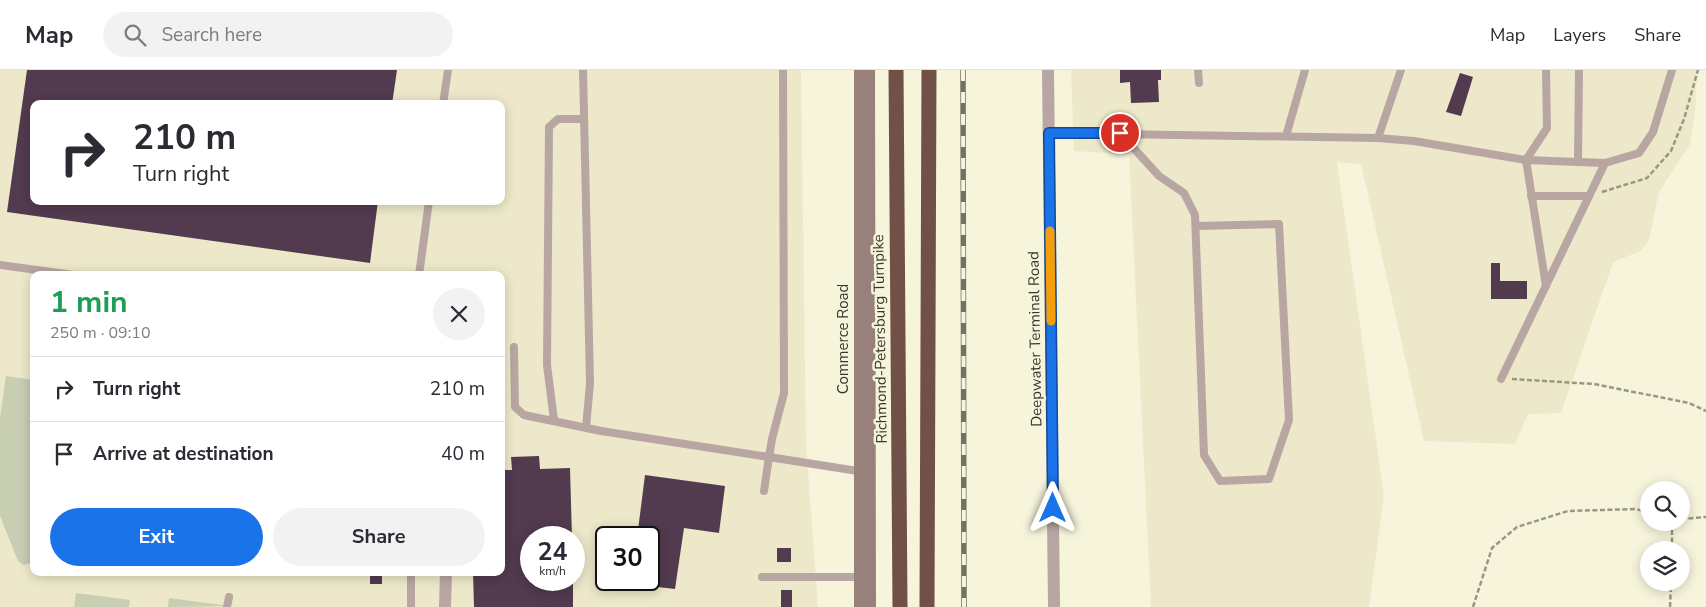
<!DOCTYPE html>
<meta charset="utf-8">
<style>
:root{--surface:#fff;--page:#f2f2f3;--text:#2b2b33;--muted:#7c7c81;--line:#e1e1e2;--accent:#1a73e8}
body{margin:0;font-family:"Nunito Sans",sans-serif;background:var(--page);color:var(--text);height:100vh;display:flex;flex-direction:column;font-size:19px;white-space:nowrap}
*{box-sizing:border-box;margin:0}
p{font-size:16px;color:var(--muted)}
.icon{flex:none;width:28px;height:28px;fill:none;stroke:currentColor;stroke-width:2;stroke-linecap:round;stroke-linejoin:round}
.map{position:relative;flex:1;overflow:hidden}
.panel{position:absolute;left:30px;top:201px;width:475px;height:305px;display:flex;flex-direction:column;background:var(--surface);border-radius:10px;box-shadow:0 2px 12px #0003}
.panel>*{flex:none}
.guide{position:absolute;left:30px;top:30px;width:475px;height:105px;border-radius:10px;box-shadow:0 2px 12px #0003;background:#fff;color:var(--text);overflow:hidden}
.fabs{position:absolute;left:1640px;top:411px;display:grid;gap:10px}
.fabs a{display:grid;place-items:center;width:50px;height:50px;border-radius:50%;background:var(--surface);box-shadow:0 2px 12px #0003;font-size:25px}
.speed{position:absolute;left:520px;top:456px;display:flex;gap:10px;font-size:25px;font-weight:700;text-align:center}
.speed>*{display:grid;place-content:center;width:65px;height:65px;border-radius:50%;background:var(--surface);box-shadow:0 2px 12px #0003;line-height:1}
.speed small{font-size:12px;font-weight:400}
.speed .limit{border:2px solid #111;border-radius:8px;background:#fff;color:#111}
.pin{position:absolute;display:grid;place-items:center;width:42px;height:42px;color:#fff;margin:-21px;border:2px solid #fff;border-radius:50%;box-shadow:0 1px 5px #0007}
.me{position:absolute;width:55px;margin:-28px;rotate:0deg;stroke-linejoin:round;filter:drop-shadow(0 0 4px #0008)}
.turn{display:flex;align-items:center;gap:18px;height:105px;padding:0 20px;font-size:22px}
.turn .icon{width:65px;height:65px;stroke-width:2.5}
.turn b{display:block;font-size:35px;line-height:42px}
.round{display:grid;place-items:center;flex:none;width:52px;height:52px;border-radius:26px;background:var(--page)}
.summary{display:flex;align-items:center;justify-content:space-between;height:85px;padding:0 20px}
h1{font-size:30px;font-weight:700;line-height:38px;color:#1e9e55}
.cta{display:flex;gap:10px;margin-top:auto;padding:10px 20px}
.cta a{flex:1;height:58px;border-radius:30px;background:var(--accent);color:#fff;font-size:20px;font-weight:700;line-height:58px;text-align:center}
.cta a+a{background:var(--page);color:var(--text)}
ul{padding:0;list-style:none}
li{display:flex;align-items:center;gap:15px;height:65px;padding:0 20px;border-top:1px solid var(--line)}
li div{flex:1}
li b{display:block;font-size:19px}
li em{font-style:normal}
header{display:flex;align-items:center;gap:30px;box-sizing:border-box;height:70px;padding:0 25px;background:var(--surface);border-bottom:1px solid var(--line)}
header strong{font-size:24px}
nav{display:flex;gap:28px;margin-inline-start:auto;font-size:18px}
.search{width:350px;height:45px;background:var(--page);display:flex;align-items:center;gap:12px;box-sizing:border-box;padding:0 18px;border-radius:28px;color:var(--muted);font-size:19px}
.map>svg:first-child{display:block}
.built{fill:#ede8c9;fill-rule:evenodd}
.green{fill:#c7ceb2}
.building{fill:#523a4f}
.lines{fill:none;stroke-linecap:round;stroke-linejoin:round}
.path{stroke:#999686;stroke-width:2.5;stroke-dasharray:5 2.5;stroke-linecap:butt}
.lane{stroke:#b7a6a2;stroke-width:8}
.street{stroke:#b7a6a2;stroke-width:12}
.secondary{stroke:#99817b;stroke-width:12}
.highway{stroke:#715048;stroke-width:15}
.rail-casing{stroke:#737163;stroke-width:5.5}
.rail{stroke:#f7f4dc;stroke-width:4;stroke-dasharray:11;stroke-linecap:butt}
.route-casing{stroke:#114b97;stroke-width:12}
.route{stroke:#1a73e8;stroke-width:9}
.slow{stroke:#f59e0b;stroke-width:9}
.labels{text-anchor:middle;stroke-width:5;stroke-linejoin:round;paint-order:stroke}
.street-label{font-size:15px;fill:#38362d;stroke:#f7f4dc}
</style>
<header>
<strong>Map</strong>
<div class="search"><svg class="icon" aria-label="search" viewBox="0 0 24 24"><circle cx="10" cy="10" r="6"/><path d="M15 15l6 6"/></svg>Search here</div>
<nav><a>Map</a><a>Layers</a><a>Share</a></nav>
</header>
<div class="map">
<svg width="1706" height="537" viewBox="0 0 1706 537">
<rect width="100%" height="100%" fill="#f7f4dc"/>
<!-- built -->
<g class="built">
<path d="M0 0H801L806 374 818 537H0ZM34 34H501V131H34ZM34 205H501V502H34ZM531 468H574V510H531ZM606 468H649V510H606Z"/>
<path d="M1071 0H1697L1695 43 1690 74 1659 122 1649 170 1641 181 1613 192 1561 343 1528 344 1515 374 1424 371 1361 94 1337 92 1384 426 1369 537H1151L1129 84 1074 81Z"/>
</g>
<!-- green -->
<g class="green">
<path d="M6 306 34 310V492L24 495 18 491 0 446V348Z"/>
<path d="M76 523 130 530 129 537H74Z"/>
<path d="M169 528 229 536 168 537Z"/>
</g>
<!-- building -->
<g class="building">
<path d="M27 0H397L392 34H34V131H378L370 193 7 142Z"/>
<path d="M1120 0H1161V10H1158L1159 32 1131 33 1130 12 1120 13Z"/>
<path d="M1460 3 1473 7 1461 46 1446 42Z"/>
<path d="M1491 193H1500V211H1527V229H1491Z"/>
<path d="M539 386 540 399 570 398 572 468H531V510H573V537H474L473 502H501V400H512L511 387Z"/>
<path d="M645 405 725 416 719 463 684 458 675 519 649 516V468H637Z"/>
<rect x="777" y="478" width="14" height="14"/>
<rect x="370" y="502" width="12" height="12"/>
<rect x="781" y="520" width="11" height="17"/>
</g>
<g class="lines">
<!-- path -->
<g class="path">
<path d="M1602 122 1647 108 1671 81 1684 49 1698 0"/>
<path d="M1512 309 1594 314 1689 333 1706 341"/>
<path d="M1681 449 1706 447"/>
<path d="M1672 480V452"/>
<path d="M1473 537 1492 478 1517 457 1568 441 1636 439 1649 443"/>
<path d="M1670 537 1671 512"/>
</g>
<!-- lane -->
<g class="lane">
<path d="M583 0 590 313 586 358"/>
<path d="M1198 0 1199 13"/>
<path d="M1546 0 1547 58 1526 90 1546 216"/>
<path d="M443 34 448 0"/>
<path d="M1049 63 1378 68 1401 0"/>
<path d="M1120 63 1159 106 1184 123 1195 145 1204 385 1220 411 1269 409 1289 350 1279 154 1196 156"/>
<path d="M1286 66 1305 0"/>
<path d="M1378 68 1414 71 1526 90 1605 93 1639 83 1653 62 1672 0"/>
<path d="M1578 92 1579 0"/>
<path d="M1531 126H1589"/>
<path d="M0 195 74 205"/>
<path d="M419 205 429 131"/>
<path d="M514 277 515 337 524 345 601 361 769 387 772 369 784 323 783 0"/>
<path d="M1501 309 1605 93"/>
<path d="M554 350 547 295 549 57 558 49H584"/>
<path d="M764 421 769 387 864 402"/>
<path d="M411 502V537"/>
<path d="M762 507H863"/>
<path d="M227 537 229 527"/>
</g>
<!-- street -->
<g class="street">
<path d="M1048 0 1054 537"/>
<path d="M445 537 446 502"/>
</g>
<!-- secondary -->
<g class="secondary">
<path d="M860 0V537"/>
<path d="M869 0 870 537"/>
</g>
<!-- highway -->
<g class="highway">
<path d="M896 0 900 537"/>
<path d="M927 537 929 0"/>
</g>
<!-- rail casing -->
<g class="rail-casing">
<path id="rail" d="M963 0 964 537"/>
</g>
<!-- rail -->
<use href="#rail" class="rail"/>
</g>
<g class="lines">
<!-- route casing -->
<g class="route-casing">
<path id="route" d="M1053 438 1049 63H1120"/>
</g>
<!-- route -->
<use href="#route" class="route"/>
<!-- slow -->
<path class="slow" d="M1050 161 1051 251"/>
</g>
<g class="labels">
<!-- street labels -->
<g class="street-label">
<text transform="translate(843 269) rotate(-90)" y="5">Commerce Road</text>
<text transform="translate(880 269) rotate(-91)" y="5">Richmond-Petersburg Turnpike</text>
<text transform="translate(1035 269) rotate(-91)" y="5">Deepwater Terminal Road</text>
</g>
</g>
</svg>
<div class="fabs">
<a><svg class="icon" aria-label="search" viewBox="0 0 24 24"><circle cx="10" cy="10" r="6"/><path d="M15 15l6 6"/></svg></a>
<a><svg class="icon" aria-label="layers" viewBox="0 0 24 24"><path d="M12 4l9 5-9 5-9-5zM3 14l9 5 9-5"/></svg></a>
</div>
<div class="speed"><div>24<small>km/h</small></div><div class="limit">30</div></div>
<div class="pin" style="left:1120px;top:63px;background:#d93025"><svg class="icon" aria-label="arrive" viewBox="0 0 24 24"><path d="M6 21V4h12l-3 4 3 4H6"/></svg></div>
<svg class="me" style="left:1053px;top:438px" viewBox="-20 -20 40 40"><path d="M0-17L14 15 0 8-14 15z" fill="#1a73e8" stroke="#fff" stroke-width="4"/></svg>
<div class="guide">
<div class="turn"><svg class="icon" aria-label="right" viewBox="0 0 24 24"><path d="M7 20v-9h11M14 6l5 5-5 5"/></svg><div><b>210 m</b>Turn right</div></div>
</div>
<section class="panel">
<div class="summary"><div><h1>1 min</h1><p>250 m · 09:10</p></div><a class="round"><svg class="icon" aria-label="close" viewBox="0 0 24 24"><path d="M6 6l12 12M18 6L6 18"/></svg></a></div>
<ul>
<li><svg class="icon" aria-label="right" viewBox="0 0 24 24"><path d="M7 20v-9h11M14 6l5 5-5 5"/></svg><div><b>Turn right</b></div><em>210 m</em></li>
<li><svg class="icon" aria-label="arrive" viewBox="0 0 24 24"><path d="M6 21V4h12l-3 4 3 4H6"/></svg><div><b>Arrive at destination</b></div><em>40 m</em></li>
</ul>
<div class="cta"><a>Exit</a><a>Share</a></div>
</section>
</div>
